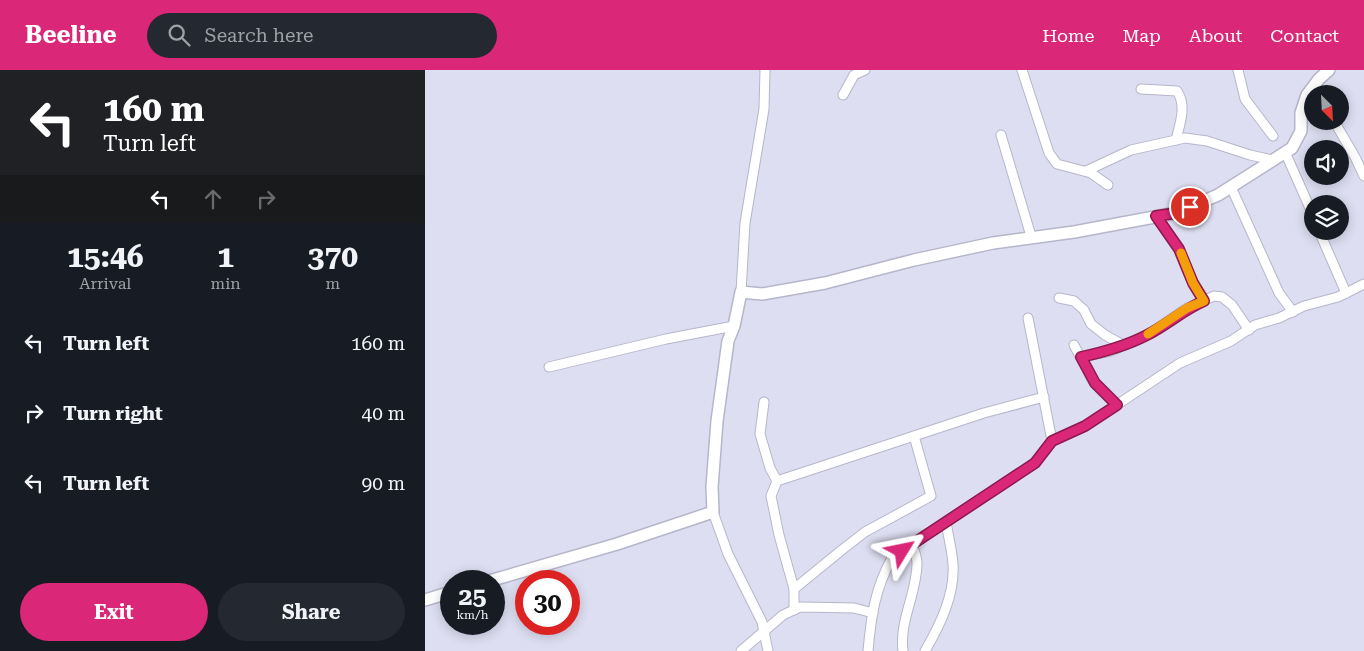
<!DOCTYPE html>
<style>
:root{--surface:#171b24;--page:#242831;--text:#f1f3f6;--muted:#9ea1a6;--accent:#db2777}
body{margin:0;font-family:"Roboto Serif",serif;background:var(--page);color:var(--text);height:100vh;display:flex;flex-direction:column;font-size:19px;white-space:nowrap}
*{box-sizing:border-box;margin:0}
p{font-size:16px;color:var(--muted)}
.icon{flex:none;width:28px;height:28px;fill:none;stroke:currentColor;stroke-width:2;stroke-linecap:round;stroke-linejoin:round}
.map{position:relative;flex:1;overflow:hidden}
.details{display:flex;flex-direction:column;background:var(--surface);width:425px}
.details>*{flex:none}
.top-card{background:#202124;color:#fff;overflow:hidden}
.needle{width:32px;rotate:156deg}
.fabs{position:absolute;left:879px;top:15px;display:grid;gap:10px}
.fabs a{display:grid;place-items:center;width:45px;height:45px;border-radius:50%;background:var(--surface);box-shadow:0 2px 12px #0003;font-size:25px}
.speed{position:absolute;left:15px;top:500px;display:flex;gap:10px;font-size:25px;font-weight:700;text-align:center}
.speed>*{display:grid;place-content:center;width:65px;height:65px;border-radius:50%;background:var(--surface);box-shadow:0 2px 12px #0003;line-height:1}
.speed small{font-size:12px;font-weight:400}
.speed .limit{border:8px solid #d22;background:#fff;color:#111}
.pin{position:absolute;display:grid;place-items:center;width:42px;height:42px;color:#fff;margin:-21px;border:2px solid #fff;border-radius:50%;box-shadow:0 1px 5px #0007}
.me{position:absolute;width:55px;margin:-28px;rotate:55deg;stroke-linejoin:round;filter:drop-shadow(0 0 4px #0008)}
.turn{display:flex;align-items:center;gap:18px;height:105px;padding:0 20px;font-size:22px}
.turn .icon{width:65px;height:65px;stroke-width:2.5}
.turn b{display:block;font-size:35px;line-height:42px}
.lanes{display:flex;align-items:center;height:48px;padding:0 20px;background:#0003;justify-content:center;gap:25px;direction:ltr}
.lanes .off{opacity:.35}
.eta{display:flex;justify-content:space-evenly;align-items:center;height:85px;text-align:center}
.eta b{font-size:30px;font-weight:700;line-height:35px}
.button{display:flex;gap:10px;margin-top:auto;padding:10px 20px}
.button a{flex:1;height:58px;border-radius:30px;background:var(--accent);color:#fff;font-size:20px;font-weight:700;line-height:58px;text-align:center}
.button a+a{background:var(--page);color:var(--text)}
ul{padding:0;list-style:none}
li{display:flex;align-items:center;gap:15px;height:70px;padding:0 20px}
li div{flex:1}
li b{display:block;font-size:19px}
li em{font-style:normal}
header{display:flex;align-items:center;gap:30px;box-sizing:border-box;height:70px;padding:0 25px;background:var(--accent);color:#fff}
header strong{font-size:24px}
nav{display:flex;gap:28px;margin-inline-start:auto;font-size:18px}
.search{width:350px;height:45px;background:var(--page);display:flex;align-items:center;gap:12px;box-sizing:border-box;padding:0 18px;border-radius:28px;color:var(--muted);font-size:19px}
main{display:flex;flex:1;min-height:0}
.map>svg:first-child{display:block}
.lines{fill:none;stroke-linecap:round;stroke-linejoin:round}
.street-casing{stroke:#b6b6ca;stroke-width:11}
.secondary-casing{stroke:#b6b6ca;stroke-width:14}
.street{stroke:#fff;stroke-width:9}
.secondary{stroke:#fff;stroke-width:11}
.route-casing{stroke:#8e194d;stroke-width:12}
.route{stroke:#db2777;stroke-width:9}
.slow{stroke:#f59e0b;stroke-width:9}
</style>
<header>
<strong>Beeline</strong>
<div class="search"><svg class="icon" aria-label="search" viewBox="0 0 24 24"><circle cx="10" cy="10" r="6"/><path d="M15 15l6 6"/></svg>Search here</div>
<nav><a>Home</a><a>Map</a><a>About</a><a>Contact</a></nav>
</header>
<main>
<section class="details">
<div class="top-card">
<div class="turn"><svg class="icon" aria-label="left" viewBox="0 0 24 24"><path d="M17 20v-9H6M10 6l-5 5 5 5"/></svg><div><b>160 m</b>Turn left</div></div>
<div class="lanes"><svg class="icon" aria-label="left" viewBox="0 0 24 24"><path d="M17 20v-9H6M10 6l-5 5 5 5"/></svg><svg class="icon off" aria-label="ahead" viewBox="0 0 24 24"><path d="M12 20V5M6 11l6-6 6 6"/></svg><svg class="icon off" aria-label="right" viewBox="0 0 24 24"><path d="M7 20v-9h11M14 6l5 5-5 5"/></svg></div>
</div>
<div class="eta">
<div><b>15:46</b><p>Arrival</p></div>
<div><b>1</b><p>min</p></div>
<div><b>370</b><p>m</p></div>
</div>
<ul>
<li><svg class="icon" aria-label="left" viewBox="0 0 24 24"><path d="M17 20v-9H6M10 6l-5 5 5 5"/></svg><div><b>Turn left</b></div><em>160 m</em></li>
<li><svg class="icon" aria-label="right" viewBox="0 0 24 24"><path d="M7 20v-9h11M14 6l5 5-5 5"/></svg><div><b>Turn right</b></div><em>40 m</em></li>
<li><svg class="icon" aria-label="left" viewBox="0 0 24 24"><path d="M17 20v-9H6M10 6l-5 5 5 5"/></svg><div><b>Turn left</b></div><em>90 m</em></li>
</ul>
<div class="button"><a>Exit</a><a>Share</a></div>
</section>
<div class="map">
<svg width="939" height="581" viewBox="0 0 939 581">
<rect width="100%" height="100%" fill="#dedef2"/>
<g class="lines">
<!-- street casing -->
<g class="street-casing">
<g id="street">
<path d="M597 0 624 83 632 94 666 103 683 115"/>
<path d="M813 0 820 29 848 66"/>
<path d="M716 19 752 21C762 36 755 53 751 70"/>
<path d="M418 25 429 5 440 0"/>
<path d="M909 51 930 87 939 106"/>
<path d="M576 65 606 166"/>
<path d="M860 82 888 145"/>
<path d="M661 101 706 80 760 68 782 71 825 85 848 90"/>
<path d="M806 117 854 223 868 242"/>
<path d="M731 146 754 179 768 213 779 231"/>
<path d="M894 161 921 223"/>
<path d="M316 222 320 153 339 39 340 0"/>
<path d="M634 228 649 231 659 240 666 254 680 265 698 275"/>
<path d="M649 275 669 313 692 335"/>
<path d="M656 287 686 281 723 265 762 238 789 226 797 227 807 235 824 260"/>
<path d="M124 297 241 269 309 256"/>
<path d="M339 332 335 364 345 398 352 411"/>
<path d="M627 371 660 356 755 293 806 271 830 255 854 248 879 236 913 227 939 214"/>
<path d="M288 442 303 484 337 552 343 581"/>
<path d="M369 519 354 465 346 426 352 411 559 343 619 327"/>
<path d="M369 540V519L418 479 440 462 506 426 489 366"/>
<path d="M316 581 358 545 375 537 429 538 448 543"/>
<path d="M443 581C446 547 450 518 467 488L610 393 627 371 603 248"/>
<path d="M478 581C474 551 492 523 492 493 492 487 489 480 487 474"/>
<path d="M500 581C515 555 530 525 528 494 527 480 523 465 521 452"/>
</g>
</g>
<!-- secondary casing -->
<g class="secondary-casing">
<g id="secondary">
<path d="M64 511 192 474 288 442 287 417 292 351 303 271 309 256 316 222 337 224 400 213 489 190 568 173 649 162 751 143 793 125 867 78 876 61V43L882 25 894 9 904 0"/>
<path d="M0 530 26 522"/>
</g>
</g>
<!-- street -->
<use href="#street" class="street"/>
<!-- secondary -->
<use href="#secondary" class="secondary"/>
</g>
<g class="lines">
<!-- route casing -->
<g class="route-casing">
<path id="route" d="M477 481 610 393 627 371 660 356 692 335 670 313 656 287C679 282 701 276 722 265 742 255 758 240 779 231L768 213 754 179 731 146 751 143 765 137"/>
</g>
<!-- route -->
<use href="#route" class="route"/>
<!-- slow -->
<path class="slow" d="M723 264 762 238 779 231 768 213 756 183"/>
</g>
</svg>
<div class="fabs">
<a><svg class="needle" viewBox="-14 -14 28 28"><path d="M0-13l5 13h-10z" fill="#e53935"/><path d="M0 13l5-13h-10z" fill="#9ea1a6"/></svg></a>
<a><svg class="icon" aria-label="sound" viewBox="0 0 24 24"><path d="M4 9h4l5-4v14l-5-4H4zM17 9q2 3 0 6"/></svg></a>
<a><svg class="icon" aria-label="layers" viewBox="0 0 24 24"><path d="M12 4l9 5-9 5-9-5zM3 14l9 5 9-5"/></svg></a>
</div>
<div class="speed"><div>25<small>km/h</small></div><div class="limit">30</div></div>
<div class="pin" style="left:765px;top:137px;background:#d93025"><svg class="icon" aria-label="arrive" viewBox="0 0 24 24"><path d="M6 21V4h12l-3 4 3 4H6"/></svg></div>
<svg class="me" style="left:477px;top:481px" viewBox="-20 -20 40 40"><path d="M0-17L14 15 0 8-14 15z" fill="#db2777" stroke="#fff" stroke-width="4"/></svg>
</div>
</main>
